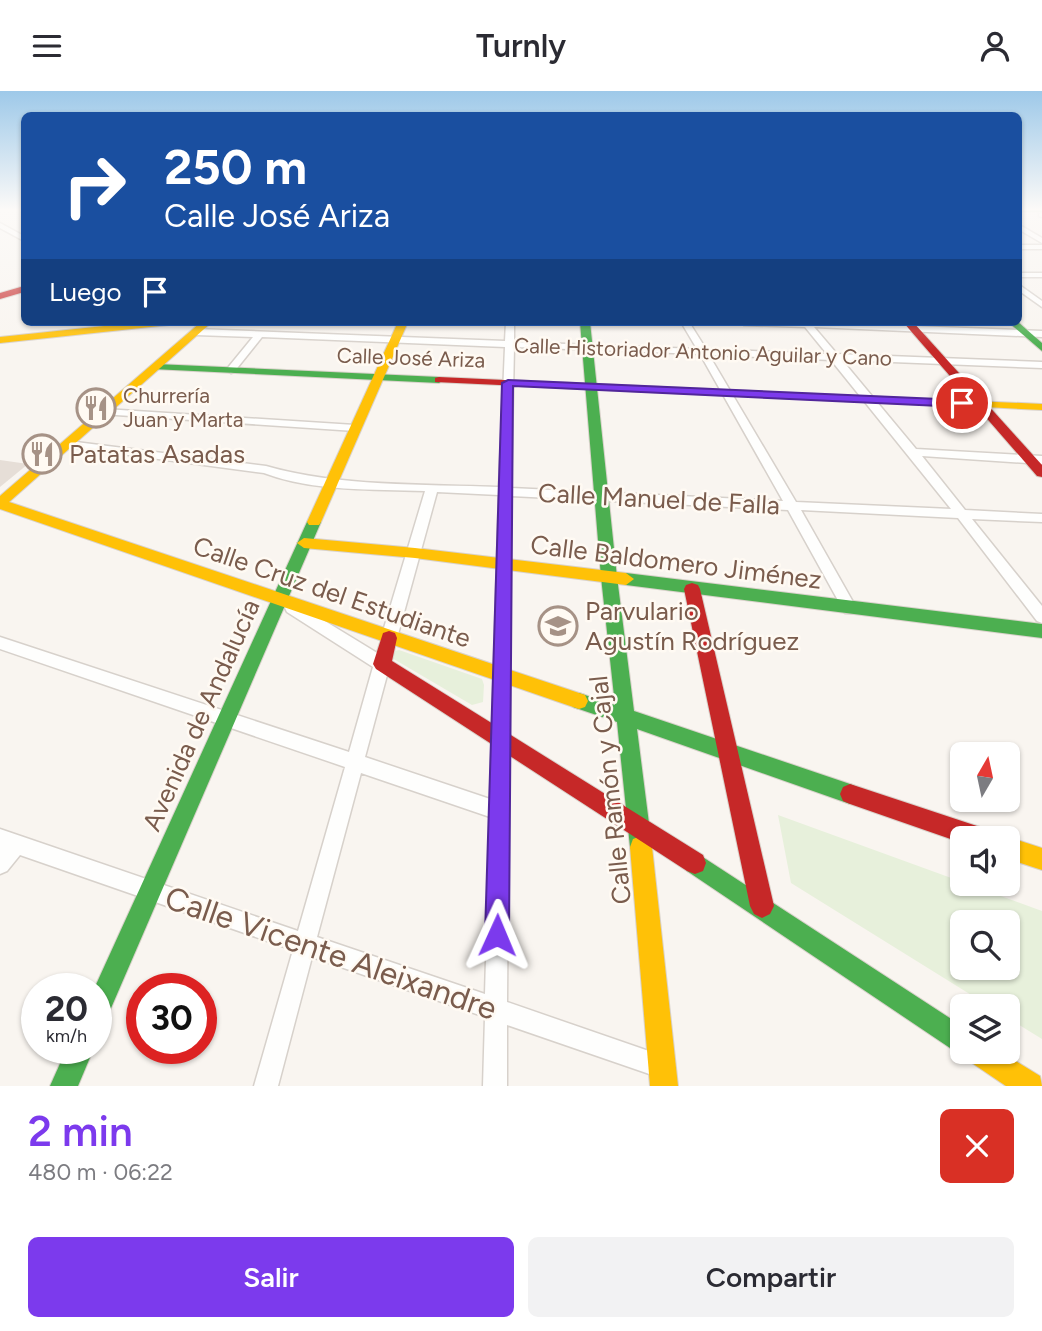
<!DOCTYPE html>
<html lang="es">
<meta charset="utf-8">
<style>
:root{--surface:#fff;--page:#f2f2f3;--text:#2b2b33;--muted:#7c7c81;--accent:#7c3aed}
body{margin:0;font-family:Figtree,sans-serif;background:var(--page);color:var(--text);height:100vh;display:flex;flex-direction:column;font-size:26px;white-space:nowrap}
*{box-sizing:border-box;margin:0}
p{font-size:23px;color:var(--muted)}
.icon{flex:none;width:38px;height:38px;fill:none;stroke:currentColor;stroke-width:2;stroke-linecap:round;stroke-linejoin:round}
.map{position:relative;height:995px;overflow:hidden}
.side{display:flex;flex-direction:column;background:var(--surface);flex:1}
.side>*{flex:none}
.banner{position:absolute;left:21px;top:21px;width:1001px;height:214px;border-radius:10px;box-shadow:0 2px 5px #0004;background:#1a4fa0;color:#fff;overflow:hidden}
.needle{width:46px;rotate:9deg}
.fabs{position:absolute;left:950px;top:651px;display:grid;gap:14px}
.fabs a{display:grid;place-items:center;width:70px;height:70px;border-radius:10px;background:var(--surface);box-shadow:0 2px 5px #0004;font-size:35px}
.speed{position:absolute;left:21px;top:882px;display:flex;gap:14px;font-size:35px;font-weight:700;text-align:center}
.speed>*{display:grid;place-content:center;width:91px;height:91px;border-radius:50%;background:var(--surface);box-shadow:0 2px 5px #0004;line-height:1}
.speed small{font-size:18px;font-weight:400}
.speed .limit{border:10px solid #d22;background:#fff;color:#111}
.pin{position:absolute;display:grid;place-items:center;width:60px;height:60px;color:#fff;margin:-30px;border:4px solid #fff;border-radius:50%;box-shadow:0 2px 7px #0007}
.me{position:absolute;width:77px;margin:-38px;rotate:1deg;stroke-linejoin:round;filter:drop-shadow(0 0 5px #0008)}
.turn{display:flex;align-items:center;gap:24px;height:147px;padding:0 28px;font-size:32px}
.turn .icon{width:91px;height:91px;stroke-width:2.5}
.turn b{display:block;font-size:49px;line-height:60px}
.then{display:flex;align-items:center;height:66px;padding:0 28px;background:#0003;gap:14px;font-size:26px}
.round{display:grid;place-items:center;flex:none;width:74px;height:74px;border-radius:10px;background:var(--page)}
.head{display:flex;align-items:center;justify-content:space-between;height:119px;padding:0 28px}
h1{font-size:42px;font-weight:600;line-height:52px;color:var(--accent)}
.cta{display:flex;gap:14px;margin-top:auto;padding:14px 28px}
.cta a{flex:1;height:80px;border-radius:10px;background:var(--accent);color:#fff;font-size:28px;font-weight:600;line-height:80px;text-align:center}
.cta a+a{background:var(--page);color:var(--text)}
header{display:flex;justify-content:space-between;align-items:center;height:91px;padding:0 28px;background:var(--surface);font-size:32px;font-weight:600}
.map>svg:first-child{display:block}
.green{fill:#e7f0db;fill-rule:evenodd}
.building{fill:#e6ded7}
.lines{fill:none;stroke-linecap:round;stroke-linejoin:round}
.street-casing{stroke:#d7d1cb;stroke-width:3}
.fast-casing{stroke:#d9d2cb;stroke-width:2}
.slow-casing{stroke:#d9d2cb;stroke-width:2}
.jam-casing{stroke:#d9d2cb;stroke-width:2}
.street{fill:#fefefd;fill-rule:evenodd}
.fast{fill:#4caf50;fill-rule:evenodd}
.slow{fill:#ffc107;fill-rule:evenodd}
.jam{fill:#c62828;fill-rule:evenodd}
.route{fill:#7c3aed;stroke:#51269a;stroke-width:2}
.labels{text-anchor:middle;stroke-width:5;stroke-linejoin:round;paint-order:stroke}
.far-street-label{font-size:21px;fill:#7a5c4d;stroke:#fffaf3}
.far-poi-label{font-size:21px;fill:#7a5c4d;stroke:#fffaf3;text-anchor:start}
.poi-label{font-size:26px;fill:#7a5c4d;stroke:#fffaf3;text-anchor:start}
.street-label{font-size:26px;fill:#7a5c4d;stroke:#fffaf3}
.near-street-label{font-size:32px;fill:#7a5c4d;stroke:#fffaf3}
</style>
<header><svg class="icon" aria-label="menu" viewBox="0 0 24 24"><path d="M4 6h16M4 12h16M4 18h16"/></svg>Turnly<svg class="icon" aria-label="person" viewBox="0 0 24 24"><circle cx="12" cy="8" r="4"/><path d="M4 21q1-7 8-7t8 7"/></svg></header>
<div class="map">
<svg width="1042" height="995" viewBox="0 0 1042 995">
<rect width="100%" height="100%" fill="#f9f5f0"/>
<!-- green -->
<g class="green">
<path d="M399 559 482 588 484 594 483 611 472 614 392 567 395 560Z"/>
<path d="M778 724 1042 820V948L1008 927V915H989L791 792ZM962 831H1008V877H962Z"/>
</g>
<!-- building -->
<path class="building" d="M0 369 28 373 0 396Z"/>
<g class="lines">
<!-- street casing -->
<g class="street-casing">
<g id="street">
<path d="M1042 122V126L1039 125V123Z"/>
<path d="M0 132 24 145V150L0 137Z"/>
<path d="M1018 133 1042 147V152L1018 138Z"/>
<rect x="1018" y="154" width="24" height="4"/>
<rect x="1018" y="182" width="24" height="4"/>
<path d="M1018 193 1042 210V216L1018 199Z"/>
<path d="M506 231H514V251L697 258 681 231H689L706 258 827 263 805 236 744 234 740 231H810L1042 240V246L814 236 837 263 1042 271V277L842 269 916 358 1042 365V373L922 365 965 419 1042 423V431L972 428 1042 515V532L1037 530 958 427 801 419 857 518 855 522H845L788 419 511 405 507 911 669 967 673 975 669 983 661 987 507 934V995H483L485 926 312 866 278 995H254L293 859 20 764 7 780 0 783V738L298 840 345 676 0 558V546L349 661 373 576 287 521 285 517 287 513H297L387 568 390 573 365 666 490 708 499 404 437 401 397 547 394 551 389 553 384 551 381 547 425 400C373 398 314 401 264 382L68 356 62 353 68 350 266 375C339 396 423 393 499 396L505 256 262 246 234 281 231 282 226 279 253 246 196 244 192 241 196 238 505 250ZM514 256 700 263 783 410 511 397ZM709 264 831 269 951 418 796 411ZM361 682 490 726 485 903 317 846Z"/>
<path d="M105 318 355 334 360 337 355 340 101 323 100 321Z"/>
</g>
</g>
<!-- fast casing -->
<g class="fast-casing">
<g id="fast">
<rect x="1018" y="118" width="24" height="3"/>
<path d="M580 231H590L617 486 634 620 850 693 857 696 860 703 857 710 850 713 637 638 652 756 649 764 641 767 633 764 630 756 617 631 573 616 570 610 573 604 579 602 615 614 601 486Z"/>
<path d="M1008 231H1018L1042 252V260Z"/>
<path d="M156 273 439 286 444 289 439 292 152 278 151 276Z"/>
<path d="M314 426 321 431 105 931 96 935V898H94L307 431Z"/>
<path d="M626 482 1042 533V547L626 494 618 488Z"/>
<path d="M695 761 962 935V961H968L962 963 953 959 687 780 684 772 687 764Z"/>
<path d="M67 957H94L78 995H50Z"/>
</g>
</g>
<!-- slow casing -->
<g class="slow-casing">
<g id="slow">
<path d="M142 231H174L169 234 0 252V246Z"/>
<path d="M201 231H212L9 411 579 602 585 604 588 610 585 616 579 618 0 418V405Z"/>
<path d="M398 231H408L321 431 319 434H309L307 431Z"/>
<path d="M951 309 1042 313V319L947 314 945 312Z"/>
<path d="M304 447 415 457 626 482 634 488 626 494 415 467 304 457 297 452Z"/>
<path d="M641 745 649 748 652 756 678 995H650L630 756 633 748Z"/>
<path d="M1008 746 1042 757V779L1008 768V747H1005Z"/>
<path d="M965 961H1001L1040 985 1042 995H1006L969 970Z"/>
</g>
</g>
<!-- jam casing -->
<g class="jam-casing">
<g id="jam">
<path d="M24 195V201L0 208V202Z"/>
<path d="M903 231H913L1042 374V386L1037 385Z"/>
<path d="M439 286 951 309 957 312 951 315 435 291V287Z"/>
<path d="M692 492 698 494 700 498 774 815 770 823 762 827 754 823 750 815 684 498 686 494Z"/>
<path d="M389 540 395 542 397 547 392 570 703 764 706 772 703 780 695 783 687 780 376 578 373 573 383 542Z"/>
<path d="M850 693 980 736 988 739 991 747H962V752L850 713 843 710 840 703 843 696Z"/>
</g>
</g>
<!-- street -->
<use href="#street" class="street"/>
<!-- fast -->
<use href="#fast" class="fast"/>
<!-- slow -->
<use href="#slow" class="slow"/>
<!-- jam -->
<use href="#jam" class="jam"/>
</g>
<!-- sky -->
<linearGradient id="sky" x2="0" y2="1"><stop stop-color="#9ec9e9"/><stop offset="0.46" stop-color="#fcfaf8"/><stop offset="1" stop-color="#fcfaf8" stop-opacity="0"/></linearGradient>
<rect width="1042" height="258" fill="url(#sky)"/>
<!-- route -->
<path class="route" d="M508 289 962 309 968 312 962 316 513 295 509 844 506 853 497 856 489 853 485 844 502 292Z"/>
<!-- icons -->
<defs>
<g id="restaurant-ring" transform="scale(2.0125)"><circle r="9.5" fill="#fffaf3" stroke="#a69286" stroke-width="1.5"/><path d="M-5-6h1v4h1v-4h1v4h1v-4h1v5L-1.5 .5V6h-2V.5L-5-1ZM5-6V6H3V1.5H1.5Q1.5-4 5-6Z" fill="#a69286"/></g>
<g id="school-ring" transform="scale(2.0125)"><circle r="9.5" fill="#fffaf3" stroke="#a69286" stroke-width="1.5"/><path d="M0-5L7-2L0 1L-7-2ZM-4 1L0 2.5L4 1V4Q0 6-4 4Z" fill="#a69286"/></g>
</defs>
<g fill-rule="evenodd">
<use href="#restaurant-ring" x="96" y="317"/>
<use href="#restaurant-ring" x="42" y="363"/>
<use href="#school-ring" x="558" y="535"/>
</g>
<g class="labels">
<!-- far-street labels -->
<g class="far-street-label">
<text transform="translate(703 261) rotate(2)" y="7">Calle Historiador Antonio Aguilar y Cano</text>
<text transform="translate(411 267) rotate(2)" y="7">Calle José Ariza</text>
</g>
<!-- far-poi labels -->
<g class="far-poi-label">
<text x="123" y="312">Churrería<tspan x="123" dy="24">Juan y Marta</tspan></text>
</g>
<!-- poi labels -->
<g class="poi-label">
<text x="69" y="372">Patatas Asadas</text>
<text x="585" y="529">Parvulario<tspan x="585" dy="30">Agustín Rodríguez</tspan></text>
</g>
<!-- street labels -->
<g class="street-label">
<text transform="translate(659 408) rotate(3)" y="9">Calle Manuel de Falla</text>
<text transform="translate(676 471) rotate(7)" y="9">Calle Baldomero Jiménez</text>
<text transform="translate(332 501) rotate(19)" y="9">Calle Cruz del Estudiante</text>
<text transform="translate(201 624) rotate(-66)" y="9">Avenida de Andalucía</text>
<text transform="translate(610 699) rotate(-96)" y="9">Calle Ramón y Cajal</text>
</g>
<!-- near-street labels -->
<g class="near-street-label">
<text transform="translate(331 862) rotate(19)" y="11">Calle Vicente Aleixandre</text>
</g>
</g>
</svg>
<div class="fabs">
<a><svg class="needle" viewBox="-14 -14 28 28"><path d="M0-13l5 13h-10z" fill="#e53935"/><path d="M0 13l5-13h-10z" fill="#7c7c81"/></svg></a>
<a><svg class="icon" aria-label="sound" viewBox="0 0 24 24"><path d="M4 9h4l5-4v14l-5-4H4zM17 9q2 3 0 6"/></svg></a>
<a><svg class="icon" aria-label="search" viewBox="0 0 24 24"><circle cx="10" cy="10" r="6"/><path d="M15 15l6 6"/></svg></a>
<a><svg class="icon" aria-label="layers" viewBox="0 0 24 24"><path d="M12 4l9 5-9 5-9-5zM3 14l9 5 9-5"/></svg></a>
</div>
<div class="speed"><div>20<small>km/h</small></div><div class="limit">30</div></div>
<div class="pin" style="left:962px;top:312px;background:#d93025"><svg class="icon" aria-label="arrive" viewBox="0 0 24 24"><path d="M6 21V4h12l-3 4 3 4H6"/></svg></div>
<svg class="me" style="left:497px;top:844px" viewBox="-20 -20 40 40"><path d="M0-17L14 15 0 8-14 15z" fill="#7c3aed" stroke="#fff" stroke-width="4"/></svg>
<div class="banner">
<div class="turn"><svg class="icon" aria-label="right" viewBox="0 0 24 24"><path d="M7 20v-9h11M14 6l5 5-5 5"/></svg><div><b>250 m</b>Calle José Ariza</div></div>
<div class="then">Luego<svg class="icon" aria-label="arrive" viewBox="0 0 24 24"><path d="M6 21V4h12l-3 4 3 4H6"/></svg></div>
</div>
</div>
<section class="side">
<div class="head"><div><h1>2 min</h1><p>480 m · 06:22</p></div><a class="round" style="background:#d93025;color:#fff"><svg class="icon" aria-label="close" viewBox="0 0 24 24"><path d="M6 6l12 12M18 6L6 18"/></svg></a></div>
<div class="cta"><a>Salir</a><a>Compartir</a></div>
</section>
